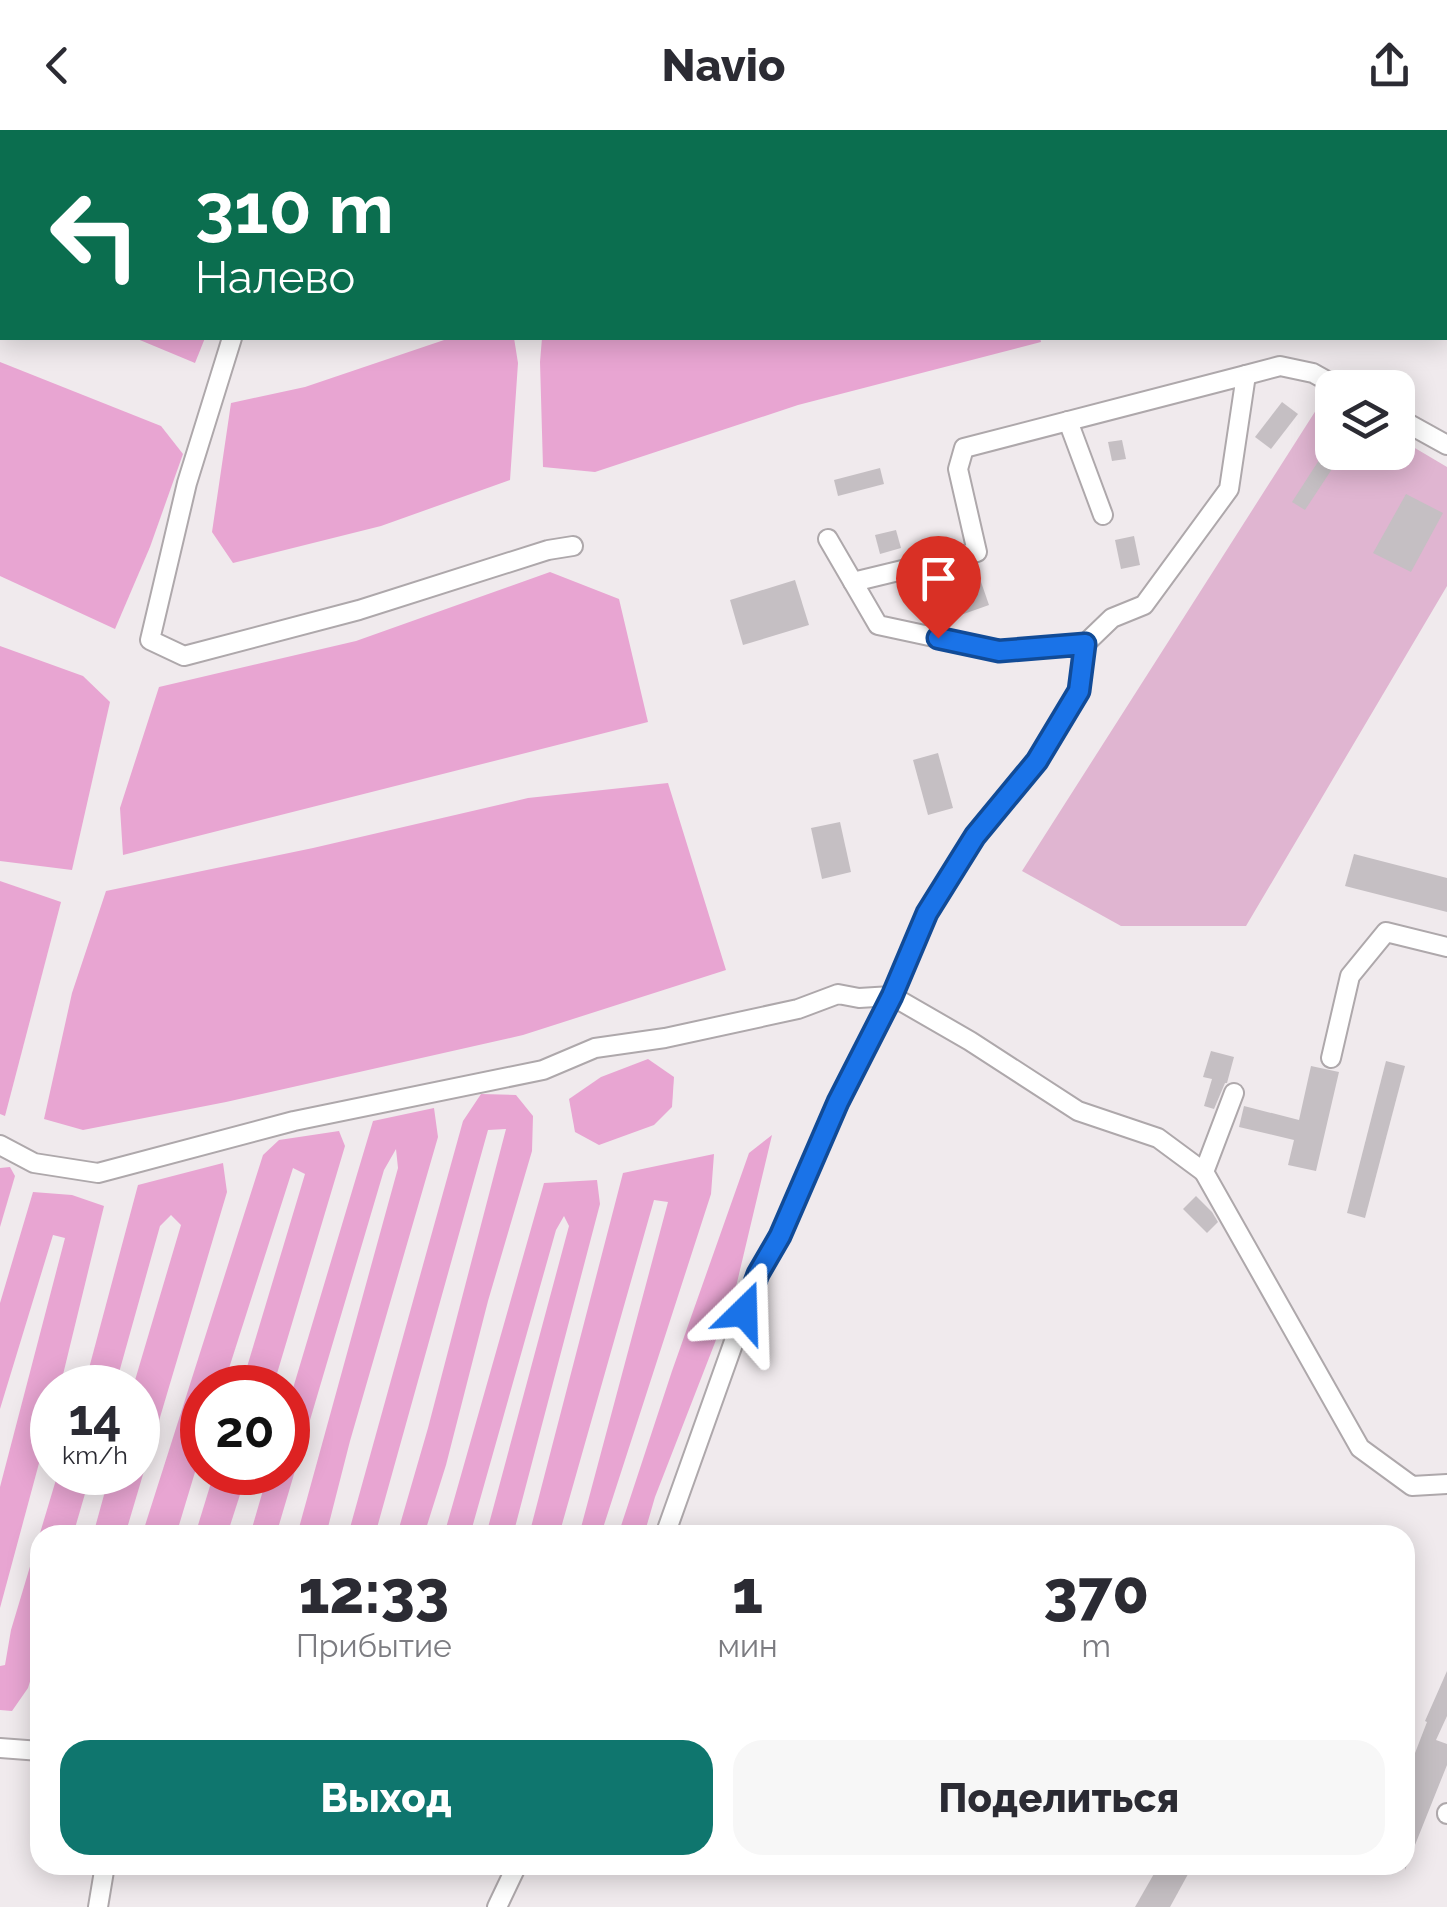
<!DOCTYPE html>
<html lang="ru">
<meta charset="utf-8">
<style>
:root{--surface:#fff;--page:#f7f7f7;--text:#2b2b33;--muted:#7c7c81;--accent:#0f766e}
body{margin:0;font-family:Raleway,sans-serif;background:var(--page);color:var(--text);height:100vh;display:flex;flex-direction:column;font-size:38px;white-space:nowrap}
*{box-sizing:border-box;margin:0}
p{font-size:32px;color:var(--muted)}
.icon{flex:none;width:55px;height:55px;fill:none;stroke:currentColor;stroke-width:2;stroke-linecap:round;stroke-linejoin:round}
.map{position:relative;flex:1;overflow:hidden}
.side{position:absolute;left:30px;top:1395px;width:1385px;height:350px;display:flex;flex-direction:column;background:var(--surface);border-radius:30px;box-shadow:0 5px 25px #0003}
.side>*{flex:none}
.guide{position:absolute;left:0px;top:0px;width:1448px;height:210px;box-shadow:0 5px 25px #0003;background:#0b6e4f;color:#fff;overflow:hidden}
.controls{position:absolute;left:1315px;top:240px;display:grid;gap:20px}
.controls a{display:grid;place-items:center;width:100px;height:100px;border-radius:20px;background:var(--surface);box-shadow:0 5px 25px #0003;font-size:50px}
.speed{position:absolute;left:30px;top:1235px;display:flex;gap:20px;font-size:50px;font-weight:700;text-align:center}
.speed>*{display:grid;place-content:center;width:130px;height:130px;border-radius:50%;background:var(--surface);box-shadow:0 5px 25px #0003;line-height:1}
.speed small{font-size:25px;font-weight:400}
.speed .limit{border:15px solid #d22;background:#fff;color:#111}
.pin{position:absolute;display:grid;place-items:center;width:85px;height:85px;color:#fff;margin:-102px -42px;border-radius:50% 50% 50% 0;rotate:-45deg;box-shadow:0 0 10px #0007}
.pin .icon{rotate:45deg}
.me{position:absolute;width:110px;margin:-55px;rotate:22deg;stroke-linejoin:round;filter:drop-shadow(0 0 8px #0008)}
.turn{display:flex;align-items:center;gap:35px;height:210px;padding:0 30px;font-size:45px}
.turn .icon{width:130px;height:130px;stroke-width:2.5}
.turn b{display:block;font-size:70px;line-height:85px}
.eta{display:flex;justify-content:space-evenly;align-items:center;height:170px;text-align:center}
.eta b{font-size:60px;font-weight:800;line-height:70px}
.cta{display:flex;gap:20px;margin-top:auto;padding:20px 30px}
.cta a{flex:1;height:115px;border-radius:30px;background:var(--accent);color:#fff;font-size:40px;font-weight:800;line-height:115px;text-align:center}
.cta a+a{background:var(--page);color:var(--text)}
header{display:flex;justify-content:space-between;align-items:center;height:130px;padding:0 30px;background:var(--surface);font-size:45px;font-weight:800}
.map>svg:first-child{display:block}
.green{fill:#e0b5d1}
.water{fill:#e8a5d2}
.building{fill:#c5bfc3}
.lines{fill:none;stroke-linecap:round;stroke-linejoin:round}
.minor-casing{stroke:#aea8ab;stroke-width:22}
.minor{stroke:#fff;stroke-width:18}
.route-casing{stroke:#114b97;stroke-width:25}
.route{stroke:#1a73e8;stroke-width:18}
</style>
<header><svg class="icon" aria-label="back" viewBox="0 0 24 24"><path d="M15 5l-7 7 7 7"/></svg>Navio<svg class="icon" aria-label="share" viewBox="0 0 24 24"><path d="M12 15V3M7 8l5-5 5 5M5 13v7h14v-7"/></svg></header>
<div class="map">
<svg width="1447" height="1777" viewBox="0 0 1447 1777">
<rect width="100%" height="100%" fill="#f0eaed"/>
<!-- green -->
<path class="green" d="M1325 266 1332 270V322H1398V308L1447 337V456L1246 796H1121L1022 741Z"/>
<!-- water -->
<g class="water">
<path d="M0 0H235L242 2H2V157L0 156Z"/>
<path d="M369 0H692L691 2H368Z"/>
<path d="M1121 0H1422V2H1112Z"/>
<path d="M135 208H205L195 233Z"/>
<path d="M450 208H514L518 233 510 350 381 396 233 433 212 402 231 273 305 257Z"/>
<path d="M542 208H1040L1041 212 798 275 595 342 543 337 540 232Z"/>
<path d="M0 232 161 296 183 324 150 417 115 499 0 446Z"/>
<path d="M550 442 619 469 648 592 123 725 120 678 159 557 356 511Z"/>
<path d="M0 516 83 546 110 572 72 740 0 731Z"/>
<path d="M668 653 726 840 523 905 226 972 83 1000 44 989 72 863 106 761 313 718 528 668Z"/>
<path d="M0 751 61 772 5 986 0 984Z"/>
<path d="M648 929 674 947 672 977 654 995 599 1015 575 1002 569 969 601 947Z"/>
<path d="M481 964 516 965 533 986 532 1021 488 1171 446 1335 424 1405H397L428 1298 506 999 488 1000 375 1405H348L463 991Z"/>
<path d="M434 978 438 1007 350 1311 326 1405H297L398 1038 396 1019 384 1040 276 1405H250L268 1343 288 1342V1275L373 991Z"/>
<path d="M339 1001 345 1016 273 1257H241L305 1044 293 1038 223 1257 202 1258V1319L176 1405H142L263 1025 279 1010Z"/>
<path d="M772 1005 735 1161 655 1367 644 1405H579L668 1072 654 1070 559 1405H529L623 1043 714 1024 711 1064 603 1398 619 1402 672 1241 749 1023Z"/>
<path d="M223 1033 227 1062 125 1405H93L110 1343 138 1342V1258L133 1257 181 1095 171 1085 160 1096 115 1257H84L138 1055Z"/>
<path d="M10 1037 15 1046 0 1097V1038Z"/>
<path d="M597 1050 600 1074 513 1405H486L569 1096 564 1086 556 1100 470 1405H444L544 1053Z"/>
<path d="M33 1062 72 1065 104 1076 60 1257 52 1258V1285L0 1478V1357L65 1108 53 1105 0 1279V1173Z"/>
<path d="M58 1343H91L73 1405H40V1519L28 1558 12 1581 0 1580V1536L5 1535 11 1500Z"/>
<path d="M214 1343H247L227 1405H195Z"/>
</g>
<!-- building -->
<g class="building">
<path d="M1282 272 1298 284 1271 319 1255 307Z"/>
<path d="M1122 310 1126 329 1112 331 1108 312Z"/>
<path d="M1321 327 1334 336 1305 380 1292 372Z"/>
<path d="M880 338 884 354 838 366 834 350Z"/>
<path d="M1406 364 1443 383 1411 442 1373 423Z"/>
<path d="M896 400 901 418 880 424 875 405Z"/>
<path d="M1134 406 1140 435 1121 439 1115 410Z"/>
<path d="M980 449 989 475 958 486 948 460Z"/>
<path d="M795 450 809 495 743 515 730 470Z"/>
<path d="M938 623 953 678 928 685 913 630Z"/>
<path d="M840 692 851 742 822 749 811 698Z"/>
<path d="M1354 724 1447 748V782L1345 756Z"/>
<path d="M1211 921 1234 927 1227 953H1225L1214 979 1204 976 1212 949 1203 947Z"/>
<path d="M1386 931 1405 936 1365 1088 1347 1083Z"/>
<path d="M1311 936 1339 942 1316 1041 1288 1035 1294 1010 1239 997 1244 976 1299 990Z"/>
<path d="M1196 1066 1212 1082 1218 1092 1207 1103 1183 1079Z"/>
<path d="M1447 1541V1586L1436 1610 1447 1614V1635L1405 1740V1649L1427 1592 1425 1591Z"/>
<path d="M1159 1735H1193L1170 1777H1135Z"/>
</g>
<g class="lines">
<!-- minor casing -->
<g class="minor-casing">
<g id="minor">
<path d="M309 2 310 0"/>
<path d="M232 208 187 353 150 510 184 526 359 480 548 420 573 416"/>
<path d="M1246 245 1280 236 1313 243 1340 258"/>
<path d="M1398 288 1447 315"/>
<path d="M1068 291 1103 385"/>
<path d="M853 452 977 422 958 339 964 318 1246 245 1229 359 1144 475 1112 488 1085 514"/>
<path d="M1331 928 1350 846 1386 802 1447 817"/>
<path d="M1234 963 1204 1042 1360 1318 1412 1356 1447 1354"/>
<path d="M0 1015 34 1033 98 1043 294 991 543 940 595 918 665 908 798 879 838 864 859 868 892 866 970 911 1078 981 1158 1008 1204 1042"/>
<path d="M665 1405 758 1144 780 1105 839 972 892 866 927 783 975 706 1037 631 1079 561 1085 514 999 521 878 495 828 409"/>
<path d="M0 1618 40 1621"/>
<path d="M1447 1683V1684"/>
<path d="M98 1777 105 1735"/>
<path d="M497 1777 517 1735"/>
</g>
</g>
<!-- minor -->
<use href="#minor" class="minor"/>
</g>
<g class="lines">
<!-- route casing -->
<g class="route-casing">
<path id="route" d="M744 1182 758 1144 780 1106 838 972 892 866 927 783 975 706 1037 631 1079 561 1085 514 999 521 938 508"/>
</g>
<!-- route -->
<use href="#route" class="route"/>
</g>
</svg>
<div class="controls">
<a><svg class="icon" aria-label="layers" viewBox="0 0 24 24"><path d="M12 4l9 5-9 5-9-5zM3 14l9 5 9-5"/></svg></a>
</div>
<div class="speed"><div>14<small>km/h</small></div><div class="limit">20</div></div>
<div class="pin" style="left:938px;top:508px;background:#d93025"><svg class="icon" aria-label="arrive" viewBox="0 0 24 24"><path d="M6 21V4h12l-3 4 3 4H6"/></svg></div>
<svg class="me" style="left:744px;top:1182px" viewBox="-20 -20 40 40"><path d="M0-17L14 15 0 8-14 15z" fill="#1a73e8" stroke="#fff" stroke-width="4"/></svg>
<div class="guide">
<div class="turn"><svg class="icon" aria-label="left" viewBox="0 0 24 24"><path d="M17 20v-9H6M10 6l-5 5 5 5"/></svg><div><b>310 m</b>Налево</div></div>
</div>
<section class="side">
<div class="eta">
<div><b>12:33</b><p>Прибытие</p></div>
<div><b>1</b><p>мин</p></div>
<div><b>370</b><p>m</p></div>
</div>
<div class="cta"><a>Выход</a><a>Поделиться</a></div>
</section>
</div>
